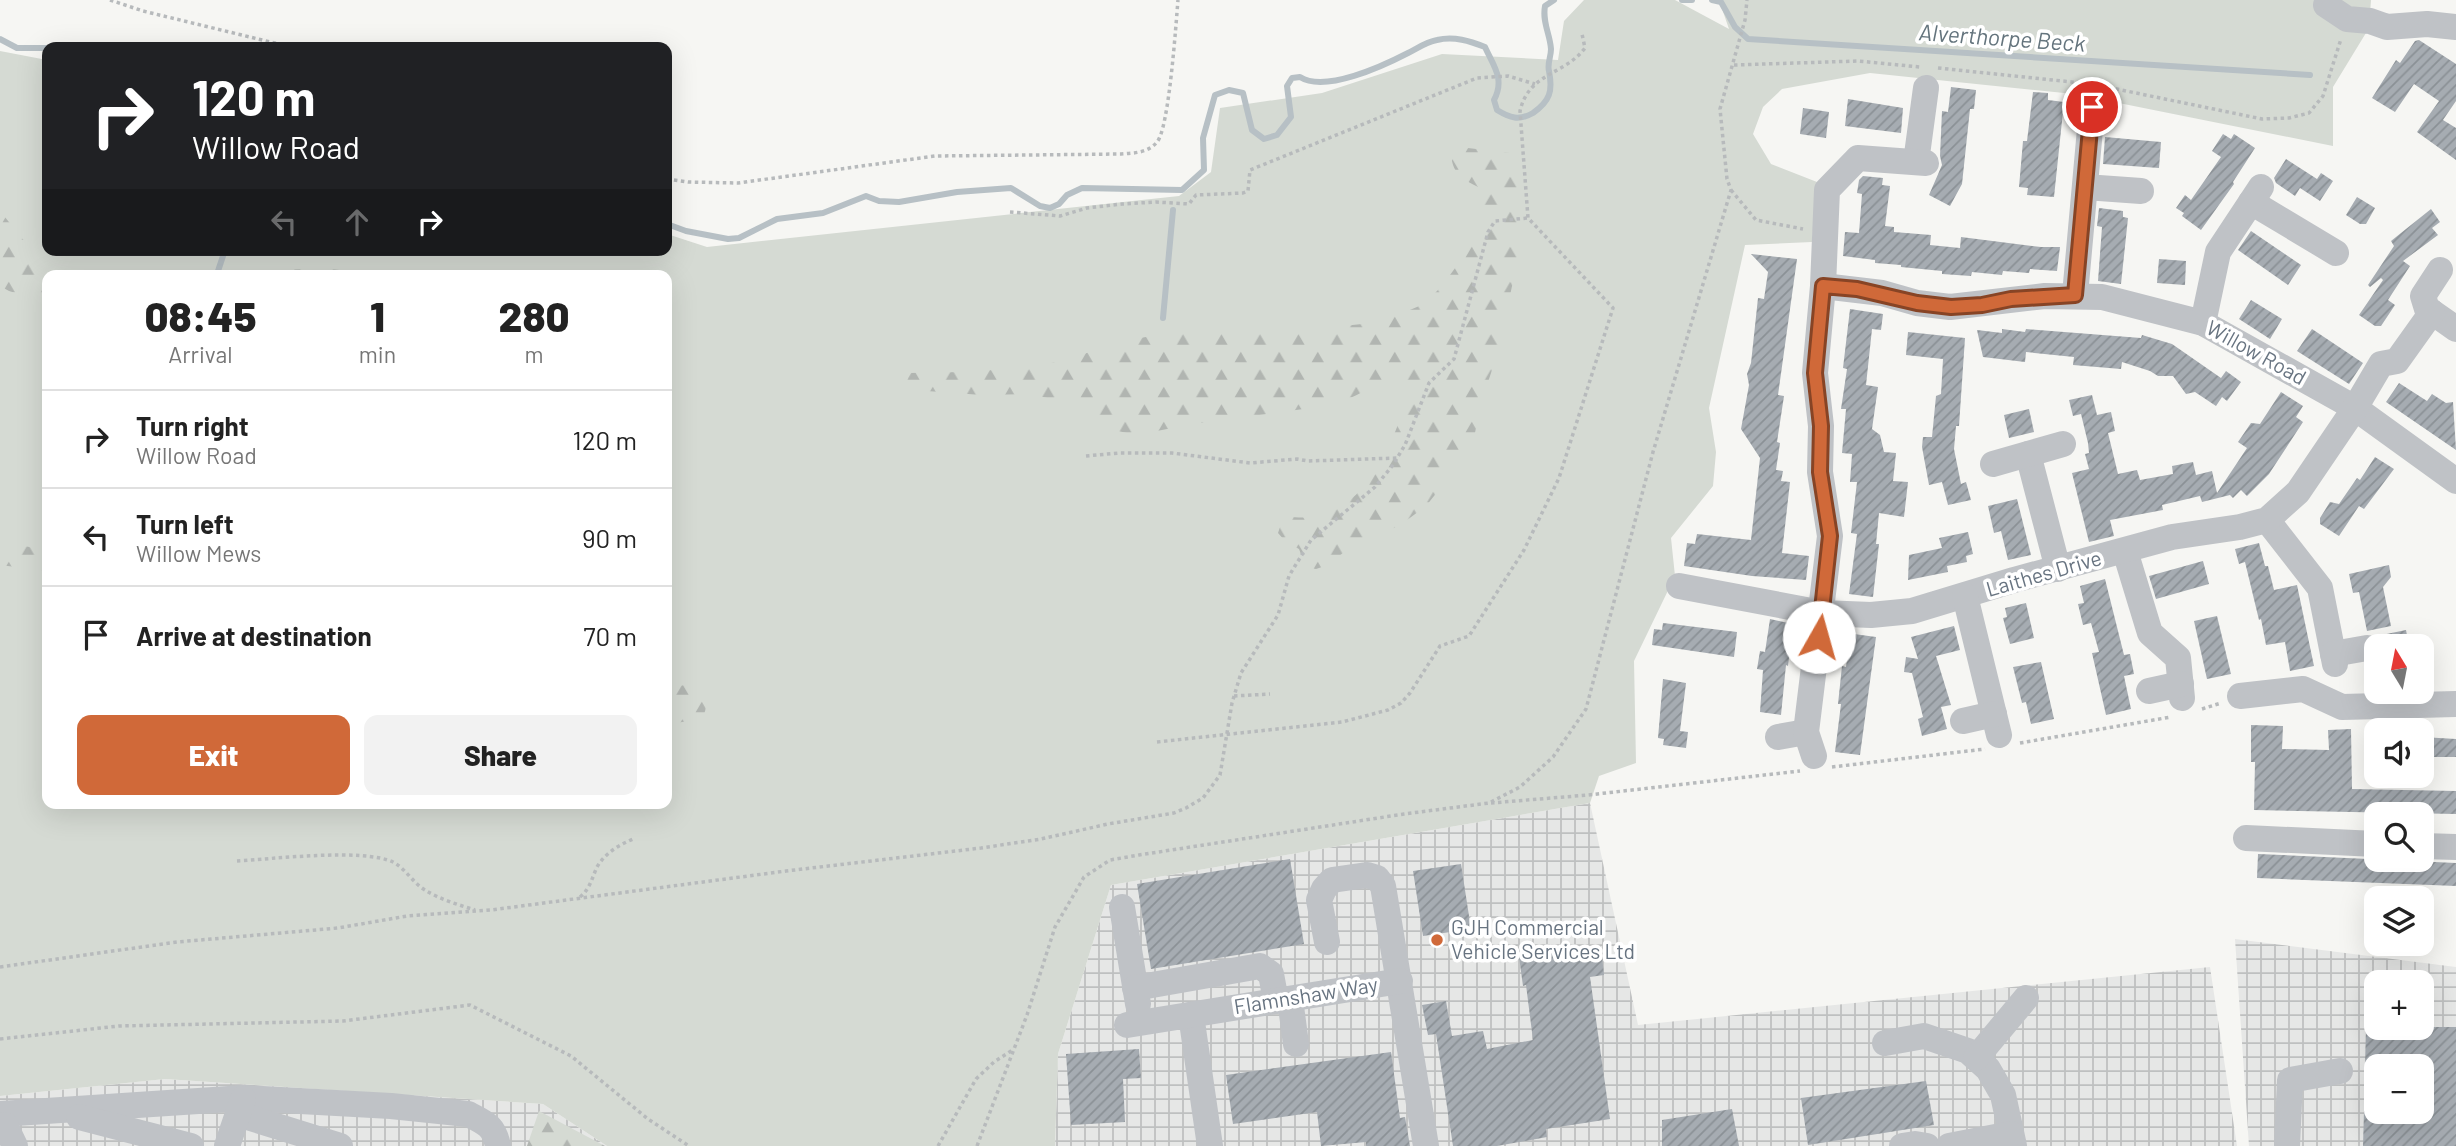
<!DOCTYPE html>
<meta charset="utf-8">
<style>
:root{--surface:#fff;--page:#f2f2f2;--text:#222;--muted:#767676;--line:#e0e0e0;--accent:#d06939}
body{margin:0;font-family:Barlow,sans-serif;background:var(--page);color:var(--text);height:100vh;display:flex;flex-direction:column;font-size:26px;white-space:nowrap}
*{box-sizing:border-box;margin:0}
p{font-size:23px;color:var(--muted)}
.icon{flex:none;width:38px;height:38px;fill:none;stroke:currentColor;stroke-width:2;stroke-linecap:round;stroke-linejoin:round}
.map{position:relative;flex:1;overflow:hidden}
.panel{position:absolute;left:42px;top:270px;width:630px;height:539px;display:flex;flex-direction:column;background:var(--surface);border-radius:14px;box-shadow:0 7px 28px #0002}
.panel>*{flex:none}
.top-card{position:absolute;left:42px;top:42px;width:630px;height:214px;border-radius:14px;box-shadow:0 7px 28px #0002;background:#202124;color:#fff;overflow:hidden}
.needle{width:46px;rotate:350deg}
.fabs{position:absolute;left:2364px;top:634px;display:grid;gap:14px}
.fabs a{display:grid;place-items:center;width:70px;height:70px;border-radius:14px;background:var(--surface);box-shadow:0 7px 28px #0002;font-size:35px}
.pin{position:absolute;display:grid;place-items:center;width:60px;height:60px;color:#fff;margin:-30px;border:4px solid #fff;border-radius:50%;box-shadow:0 2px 7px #0007}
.me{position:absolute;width:77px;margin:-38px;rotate:7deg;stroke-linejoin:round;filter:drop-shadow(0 0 5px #0008)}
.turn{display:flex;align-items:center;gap:24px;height:147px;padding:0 35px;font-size:32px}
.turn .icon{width:91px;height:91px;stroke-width:2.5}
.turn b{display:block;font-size:49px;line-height:60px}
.lanes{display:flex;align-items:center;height:66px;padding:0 35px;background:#0003;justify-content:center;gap:35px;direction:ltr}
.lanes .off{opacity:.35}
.eta{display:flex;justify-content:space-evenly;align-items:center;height:119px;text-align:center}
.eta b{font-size:42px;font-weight:800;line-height:49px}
.primary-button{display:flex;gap:14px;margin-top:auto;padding:14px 35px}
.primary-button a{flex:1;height:80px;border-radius:14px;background:var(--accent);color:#fff;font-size:28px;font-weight:800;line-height:80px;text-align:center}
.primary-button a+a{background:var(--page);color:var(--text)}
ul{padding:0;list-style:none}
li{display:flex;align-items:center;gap:21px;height:98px;padding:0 35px;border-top:2px solid var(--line)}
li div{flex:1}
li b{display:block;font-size:26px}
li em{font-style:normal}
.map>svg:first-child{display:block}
.industrial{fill:url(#industrial-grid);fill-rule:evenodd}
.grass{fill:#d5dad3;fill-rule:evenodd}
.forest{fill:url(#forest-firs)}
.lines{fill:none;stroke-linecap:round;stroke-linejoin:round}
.stream{stroke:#b7c0c5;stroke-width:6}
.building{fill:url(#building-hatch)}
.path{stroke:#b7babc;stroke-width:3.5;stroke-dasharray:3.5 3.5;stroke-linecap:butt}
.minor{stroke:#bfc2c6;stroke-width:26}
.route-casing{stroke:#874425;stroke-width:18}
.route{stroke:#d06939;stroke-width:12}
.poi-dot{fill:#d06939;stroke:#fff;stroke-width:2.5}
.labels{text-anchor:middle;stroke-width:7;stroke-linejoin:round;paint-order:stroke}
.street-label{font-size:21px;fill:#687481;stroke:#fff}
.poi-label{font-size:21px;fill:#687481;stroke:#fff;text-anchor:start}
.water-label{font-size:23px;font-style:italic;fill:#64747d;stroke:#fff}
</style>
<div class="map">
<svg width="2456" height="1146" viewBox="0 0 2456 1146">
<defs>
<pattern id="industrial-grid" width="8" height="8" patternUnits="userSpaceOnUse" patternTransform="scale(1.75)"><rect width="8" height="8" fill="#e6e7e6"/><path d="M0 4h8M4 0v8" fill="none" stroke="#bec0c0"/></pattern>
<pattern id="forest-firs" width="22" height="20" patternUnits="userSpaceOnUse" patternTransform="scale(1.75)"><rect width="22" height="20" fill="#d5dad3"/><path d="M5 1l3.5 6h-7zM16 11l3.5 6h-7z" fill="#b1b5b1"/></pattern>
<pattern id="building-hatch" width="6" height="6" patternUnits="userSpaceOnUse" patternTransform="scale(1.75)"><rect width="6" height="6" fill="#a6acb2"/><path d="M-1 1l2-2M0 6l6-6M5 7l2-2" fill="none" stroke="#8b9196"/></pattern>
</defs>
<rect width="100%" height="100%" fill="#f6f6f3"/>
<!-- industrial -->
<g class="industrial">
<path d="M1590 803 1638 1025 2210 967 2237 1146H1055L1058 1054 1111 885Z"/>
<path d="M2235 939 2456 967V1146H2249ZM2376 982H2422V1027H2376ZM2376 1066H2422V1111H2376Z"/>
<path d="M165 1079 543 1104 607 1146H0V1096Z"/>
</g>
<!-- grass -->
<path class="grass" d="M1584 0H1675L1729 29 1719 0H2371L2369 28 2333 87V146L2074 94 1870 73 1782 89 1763 107 1753 134 1771 164 1817 182 1812 242 1745 245 1709 408 1716 452 1713 486 1671 538 1675 576 1634 661 1636 763 1599 776 1590 803 1111 885 1058 1054 1055 1146H607L543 1104 165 1079 0 1096V51L47 60V250H667V234L707 247 1179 196 1211 172 1220 108 1322 93 1442 54 1558 60 1564 21ZM47 275H667V803H47Z"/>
<!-- forest -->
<g class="forest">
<path d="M1451 146 1510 153 1518 161 1520 174 1518 217 1522 247V259L1515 272 1498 352 1482 400 1473 442 1460 453 1446 481 1426 506 1403 523 1373 539 1359 540 1328 565 1316 569 1306 567 1299 549 1286 542 1278 533 1281 524 1287 516C1361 530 1394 444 1410 388L1406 378C1378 380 1360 396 1333 405L1193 424 1136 435 1118 431 1087 409 1074 404 1030 394 982 395 913 390 906 385 909 373 964 372 1037 367 1140 338 1188 330 1232 334 1284 332 1372 323 1398 315 1424 304 1442 286 1458 264 1474 237 1484 208V190C1461 178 1450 174 1451 146Z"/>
<path d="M0 211 34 253 45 272V302L9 291 0 286Z"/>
<path d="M328 269 364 272 367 275H259L267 270Z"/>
<path d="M0 542 47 550V571L0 565Z"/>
<path d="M691 684C710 684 708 701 704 715L687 721 667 725V688Z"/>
<path d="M539 1111 605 1146H527Z"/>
</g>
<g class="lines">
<!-- stream -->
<g class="stream">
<path d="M1682 0H1692"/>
<path d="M1712 0 1721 2 1735 27 1748 39 2310 75"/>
<path d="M0 39 17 48H47"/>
<path d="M52 47H101"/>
<path d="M667 224 686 231 728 239 739 238 777 219 823 213 866 196 879 201 899 202 957 192 1011 188 1040 206 1050 208 1059 204 1067 195 1082 188 1182 190 1204 170 1203 138 1215 95 1229 90 1243 93 1252 130 1264 139 1277 135 1291 117 1287 86 1292 78 1300 77C1325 93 1383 66 1408 53 1418 48 1426 42 1437 40 1454 36 1470 41 1485 47 1494 67 1505 79 1494 100L1497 110C1510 118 1519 121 1533 113 1550 101 1553 91 1549 71 1547 64 1551 57 1551 49 1550 34 1542 22 1545 6L1554 0"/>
<path d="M218 271 225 250"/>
<path d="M1163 318 1173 210"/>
</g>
</g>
<!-- building -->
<g class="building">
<path d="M2419 40 2456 64V101L2443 120 2456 128V160L2417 132 2439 101 2414 84 2395 112 2372 98 2396 60 2400 63 2415 41Z"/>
<path d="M1951 87 1976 90 1974 109H1970L1962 184 1950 206 1929 195 1942 165 1940 156 1942 111 1948 112Z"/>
<path d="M2033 92 2048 93V100L2064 102 2054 197 2027 195 2028 188 2019 187 2023 141H2027Z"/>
<path d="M1848 99 1903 108 1901 133 1845 126Z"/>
<path d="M1803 108 1829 112 1826 138 1800 134Z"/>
<path d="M2223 134 2231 139 2234 134 2255 148 2233 182 2234 184 2201 230 2182 216 2184 213 2176 208 2185 195 2191 200 2221 157 2212 151Z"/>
<path d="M2105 137 2161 142 2159 168 2103 164Z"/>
<path d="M2286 159 2317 179 2321 173 2333 181 2320 201 2300 188 2295 196 2276 183 2274 178Z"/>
<path d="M1863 176 1883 178 1882 185 1890 186 1885 226 1894 227V232L1931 235 1930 245 1960 248 1961 237 2041 247H2060L2057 271 2030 269 2029 273 2003 271 2002 275 1972 272 1971 276 1942 274V271L1901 267V265L1875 263V260L1843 256 1845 232 1859 233 1862 194 1857 193 1859 180Z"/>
<path d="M2357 197 2375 208 2366 224H2360L2346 215Z"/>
<path d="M2099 208 2123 211V217L2128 218 2121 284 2098 281 2102 227 2097 226Z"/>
<path d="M2431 209 2440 222 2432 228 2438 235 2403 261 2410 266 2388 300 2395 305 2381 326H2375L2359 315 2383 280 2381 278 2370 287 2368 285 2394 246 2391 241Z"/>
<path d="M2251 231 2301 265 2288 285 2238 250Z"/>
<path d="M1751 254 1797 259 1778 395 1784 396 1777 442 1780 443 1776 470 1783 471 1781 481 1790 482 1782 553 1809 556 1806 580 1752 576 1684 566 1687 543 1695 544 1697 534 1751 540 1760 458 1741 429 1749 385 1747 374 1751 363 1758 298 1764 299 1768 272Z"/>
<path d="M2159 259 2186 261 2185 285 2157 283Z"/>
<path d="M2251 300 2282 319 2270 339 2239 319Z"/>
<path d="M1850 309 1883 314 1881 330 1872 329 1866 385 1878 387 1872 429 1880 435 1884 452 1896 453 1893 481 1908 482 1904 517 1879 513 1876 544H1879L1873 597 1849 594 1857 534 1851 533 1857 482H1850L1852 454 1842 453 1846 409H1841L1847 369 1843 368Z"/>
<path d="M2002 329 2025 332 2026 329 2141 338 2142 335 2172 344 2221 378 2226 371 2241 382 2227 401 2222 397 2216 406 2195 392 2186 394 2173 376H2158L2150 371 2122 362 2121 369 2073 365 2074 357 2026 352 2025 362 1983 357 1977 330 2002 333Z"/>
<path d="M2312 329 2363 363 2349 384 2297 351Z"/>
<path d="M1908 332 1965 338 1959 426H1956L1954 449 1961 484 1966 482 1971 500 1948 505 1942 482 1929 485 1922 447 1923 437H1932L1936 396 1941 394 1943 359 1906 355Z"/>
<path d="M2399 383 2427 401 2432 394 2446 403 2453 402 2456 450 2386 402Z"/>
<path d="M2281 392 2303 406 2296 417 2303 422 2269 474 2247 496 2241 490 2233 498 2230 495 2202 502 2200 496 2162 505 2163 510 2110 520 2114 536 2089 542 2072 473 2089 469 2085 454 2089 453 2088 443 2081 414 2073 416 2069 400 2092 395 2097 415 2111 412 2115 431 2108 433 2118 474 2137 470 2140 480 2173 474 2172 466 2193 462 2196 475 2212 471 2217 493 2247 448 2238 442 2251 423 2260 424Z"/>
<path d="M2029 409 2034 432 2009 438 2004 415Z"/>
<path d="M2375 457 2394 469 2364 509 2359 506 2339 536 2320 524V518L2330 502 2339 504 2357 478 2360 480Z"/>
<path d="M2017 499 2031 555 2008 560 2001 531 1994 533 1988 506Z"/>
<path d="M1968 532 1973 554 1966 556 1967 562 1947 566 1948 572 1908 580 1909 555 1942 548 1939 538Z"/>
<path d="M2259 543 2265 566H2268L2274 590 2297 585 2314 666 2290 671 2285 642 2266 645 2261 619 2259 620 2245 562 2239 564 2235 549Z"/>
<path d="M2203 561 2209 584 2156 599 2149 576Z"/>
<path d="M2389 565 2391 577 2383 587 2391 626 2367 631 2359 592 2353 593 2349 574Z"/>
<path d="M2105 579 2124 655 2130 654 2134 674 2124 676 2131 709 2106 715 2092 653 2099 652 2091 623 2083 625 2078 604 2084 603 2080 586Z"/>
<path d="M2026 603 2034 638 2010 644 2003 618 2007 617 2005 608Z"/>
<path d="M2217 616 2231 674 2207 679 2194 621Z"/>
<path d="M1770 619 1793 624 1788 666 1786 665 1781 715 1760 712 1763 670 1757 669 1760 651 1765 652Z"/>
<path d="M1663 623 1737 632 1734 657 1652 645 1654 629 1662 630Z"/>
<path d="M1954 626 1960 650 1936 656 1951 705 1941 707 1947 729 1922 736 1918 719 1923 717 1912 673 1904 672 1906 657 1918 659 1911 637Z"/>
<path d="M2406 630 2409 646H2383L2377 636Z"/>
<path d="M1854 634 1876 637 1860 755 1835 752 1841 704H1838L1842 666 1846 667 1849 642 1853 643Z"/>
<path d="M2041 662 2054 719 2031 724 2026 702 2022 703 2013 667Z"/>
<path d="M1663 679 1686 683 1680 731 1688 732 1686 748 1663 745 1664 739 1658 738Z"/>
<path d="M2251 725 2283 726 2282 749 2329 750 2328 730 2351 729 2352 789 2456 791V814L2254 810 2255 762H2251Z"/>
<path d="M2422 737 2456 739V757H2422Z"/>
<path d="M2258 854 2456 863V886L2257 878Z"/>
<path d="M1290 859 1304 944 1151 969 1137 884Z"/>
<path d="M1461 864 1471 929 1423 936 1413 871Z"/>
<path d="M1601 946 1604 975 1590 977 1610 1119 1546 1129 1547 1137 1497 1146H1453L1436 1034 1428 1035 1422 1005 1446 1001 1452 1036 1483 1031 1487 1049 1533 1040 1526 985 1523 986 1519 957Z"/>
<path d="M2366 1027H2456V1146H2363L2364 1111H2422V1066H2365Z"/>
<path d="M1139 1049 1141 1078 1123 1079 1125 1122 1071 1125 1066 1054Z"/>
<path d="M1391 1052 1400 1118 1405 1117 1410 1146H1366V1142L1321 1146 1317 1112 1233 1124 1226 1075Z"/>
<path d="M1926 1081 1934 1125 1808 1145 1801 1098Z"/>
<path d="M1732 1109 1739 1146H1662V1120Z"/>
</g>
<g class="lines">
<!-- path -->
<g class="path">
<path d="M110 0 143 11 291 47"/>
<path d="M1734 65 1858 61 1920 67"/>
<path d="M1938 68 2091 84"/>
<path d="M2102 86 2262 119 2289 118 2309 113 2323 96 2341 39"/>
<path d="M667 179 688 182 738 183 935 156 1121 154C1134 153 1148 153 1157 142 1169 129 1176 23 1178 0"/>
<path d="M1731 190 1756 220 1803 229"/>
<path d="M1010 212 1060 216 1087 208 1122 204 1156 202 1189 204 1196 195 1243 193 1248 191 1250 170 1477 78 1508 76 1535 84"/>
<path d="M1086 456 1119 453H1172L1250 463 1297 459 1308 461 1397 458"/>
<path d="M1234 696 1270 694"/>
<path d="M2202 709 2221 703"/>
<path d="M1157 742 1342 722 1388 710 1401 703 1410 693 1440 646 1469 636 1524 550 1559 478 1613 308 1528 218 1520 111C1529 72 1565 75 1585 48L1582 34"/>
<path d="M2020 743 2171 717"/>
<path d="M1832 767 1985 749"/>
<path d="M1491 803 1588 795 1800 771"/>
<path d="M237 861C273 859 363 848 393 862 406 869 413 883 425 890 439 899 459 905 475 910"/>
<path d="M580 897C590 889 592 878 597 867 605 853 619 845 633 839"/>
<path d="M0 967 177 942 338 928 407 916 491 910 786 871 981 848 1041 839 1108 824 1174 813 1186 808 1203 798 1220 775 1232 703 1241 673 1278 615 1289 576 1295 566 1311 540 1375 487 1393 465 1405 445 1429 383 1454 359 1488 232 1495 221 1528 218"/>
<path d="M0 1039 119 1026 343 1021 470 1005 571 1056 648 1119 689 1146"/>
<path d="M938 1146 976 1079 994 1062 1014 1049"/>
<path d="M977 1146 1027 1015 1055 927 1084 877 1110 860 1139 855 1404 814 1489 803 1520 787 1553 757 1586 709 1653 452 1731 190 1727 179 1720 109 1745 20 1747 0"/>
</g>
<!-- minor -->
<g class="minor">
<path d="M2326 5 2347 19 2370 21 2387 27 2427 24 2456 27"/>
<path d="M1916 162 1926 88"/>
<path d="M2085 187 2141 191"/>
<path d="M2251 202 2336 253"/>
<path d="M1823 286 1882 293 1917 303 1950 307 2045 296 2102 297 2203 323 2355 408 2456 481"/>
<path d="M2075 295 2092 107"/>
<path d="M2432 312 2456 329"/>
<path d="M2203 323 2218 252 2261 187"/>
<path d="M2028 454 2058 569"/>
<path d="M1993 464 2063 444"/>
<path d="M2267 520 2320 588 2335 664"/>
<path d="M2125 551 2150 633 2178 658 2182 698"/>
<path d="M1679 586 1822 613 1871 615 1912 611 2014 580 2172 537 2240 527 2267 520 2298 492 2355 408 2381 364 2397 361 2432 312 2427 309 2423 296 2440 270"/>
<path d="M1965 596 1999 735"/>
<path d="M2333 654 2367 648"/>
<path d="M2149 691 2181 684"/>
<path d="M2240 696 2303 689 2342 707 2456 704"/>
<path d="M1963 721 1994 714"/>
<path d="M1778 737 1806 732"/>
<path d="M1814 756 1806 732 1830 536 1820 472 1821 426 1815 373 1823 286 1827 190 1858 158 1926 163"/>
<path d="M2246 838 2376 844"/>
<path d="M2422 846 2456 847"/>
<path d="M1122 907 1138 1004"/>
<path d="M1327 942 1319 900 1324 889 1332 880 1367 875 1377 878 1383 886 1426 1146"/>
<path d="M1135 988 1260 966 1271 974 1276 1001"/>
<path d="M1290 999 1296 1044"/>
<path d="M1191 1015 1210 1146"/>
<path d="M1127 1025 1400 981"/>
<path d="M1885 1043 1924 1036 1968 1051 1988 1069 2003 1095 2014 1146"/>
<path d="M1976 1058 2026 998"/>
<path d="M0 1114 244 1098 391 1106 468 1114C486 1123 494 1126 498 1146"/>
<path d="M238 1114 340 1146"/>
<path d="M79 1117 191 1146"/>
<path d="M5 1125 15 1146"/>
<path d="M227 1146 243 1099"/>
<path d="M1902 1146 1915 1144 1927 1146"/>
<path d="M1949 1146 2011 1134"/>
<path d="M2287 1146 2290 1080 2340 1071"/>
</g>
</g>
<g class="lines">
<!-- route casing -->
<g class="route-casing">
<path id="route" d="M1819 637 1830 536 1820 472 1821 426 1815 373 1823 286 1857 289 1917 303 1951 307 1982 305 2011 299 2075 295 2092 107"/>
</g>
<!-- route -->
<use href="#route" class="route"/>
</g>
<!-- markers -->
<circle class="poi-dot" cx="1437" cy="940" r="7"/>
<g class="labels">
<!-- street labels -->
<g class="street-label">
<text transform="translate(2256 353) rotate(29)" y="7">Willow Road</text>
<text transform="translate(2044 574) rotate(-16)" y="7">Laithes Drive</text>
<text transform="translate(1306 996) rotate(-9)" y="7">Flamnshaw Way</text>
</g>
<!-- poi labels -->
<g class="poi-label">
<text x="1451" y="935">GJH Commercial<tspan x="1451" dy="24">Vehicle Services Ltd</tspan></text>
</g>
<!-- water labels -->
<g class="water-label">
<text transform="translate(2002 38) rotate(4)" y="8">Alverthorpe Beck</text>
</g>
</g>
</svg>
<div class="fabs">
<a><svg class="needle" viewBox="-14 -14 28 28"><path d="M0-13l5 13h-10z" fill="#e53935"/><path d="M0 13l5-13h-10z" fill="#767676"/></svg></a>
<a><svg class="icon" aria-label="sound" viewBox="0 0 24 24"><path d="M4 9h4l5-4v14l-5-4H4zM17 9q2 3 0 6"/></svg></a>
<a><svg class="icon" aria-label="search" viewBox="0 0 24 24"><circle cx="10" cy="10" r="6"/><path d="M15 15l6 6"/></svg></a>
<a><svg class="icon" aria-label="layers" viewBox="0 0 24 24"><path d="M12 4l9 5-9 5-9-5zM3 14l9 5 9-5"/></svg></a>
<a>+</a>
<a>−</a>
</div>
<div class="pin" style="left:2092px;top:107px;background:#d93025"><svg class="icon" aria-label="arrive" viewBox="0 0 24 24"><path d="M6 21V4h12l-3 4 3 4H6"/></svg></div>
<svg class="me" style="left:1819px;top:637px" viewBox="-20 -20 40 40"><circle r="19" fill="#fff"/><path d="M0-13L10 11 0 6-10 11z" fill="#d06939"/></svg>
<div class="top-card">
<div class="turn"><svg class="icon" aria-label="right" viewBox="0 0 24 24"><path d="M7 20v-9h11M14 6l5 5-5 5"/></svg><div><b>120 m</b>Willow Road</div></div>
<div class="lanes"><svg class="icon off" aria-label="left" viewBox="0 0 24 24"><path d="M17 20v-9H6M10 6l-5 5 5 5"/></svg><svg class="icon off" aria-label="ahead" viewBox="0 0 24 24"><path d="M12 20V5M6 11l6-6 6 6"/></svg><svg class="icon" aria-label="right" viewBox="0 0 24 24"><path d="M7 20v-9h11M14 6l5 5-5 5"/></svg></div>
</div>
<section class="panel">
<div class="eta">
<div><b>08:45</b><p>Arrival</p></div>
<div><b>1</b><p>min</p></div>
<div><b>280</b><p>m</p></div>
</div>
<ul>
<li><svg class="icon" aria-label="right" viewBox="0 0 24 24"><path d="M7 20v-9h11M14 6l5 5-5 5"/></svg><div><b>Turn right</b><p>Willow Road</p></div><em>120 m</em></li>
<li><svg class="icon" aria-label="left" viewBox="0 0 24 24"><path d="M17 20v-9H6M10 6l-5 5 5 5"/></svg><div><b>Turn left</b><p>Willow Mews</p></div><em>90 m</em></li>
<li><svg class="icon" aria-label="arrive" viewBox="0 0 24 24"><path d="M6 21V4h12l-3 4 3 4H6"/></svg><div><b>Arrive at destination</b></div><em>70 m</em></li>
</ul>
<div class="primary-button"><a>Exit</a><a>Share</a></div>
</section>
</div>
